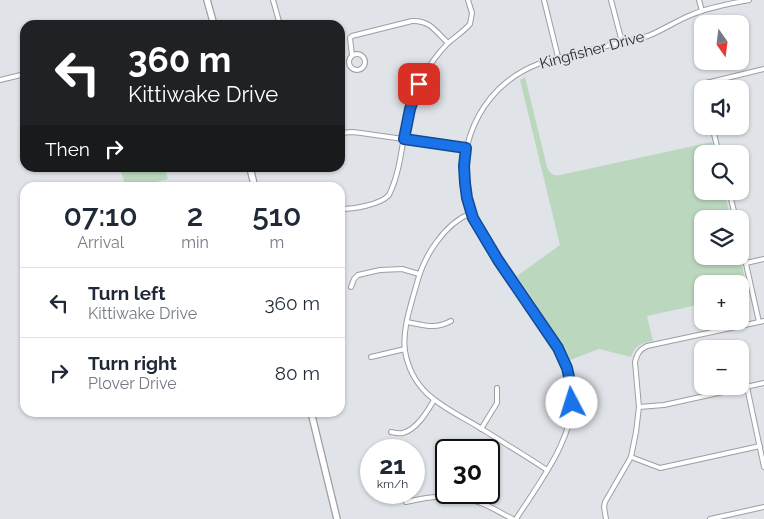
<!DOCTYPE html>
<meta charset="utf-8">
<style>
:root{--surface:#fff;--page:#f2f2f3;--text:#1f2937;--muted:#747a83;--line:#e0e1e3}
body{margin:0;font-family:Raleway,sans-serif;background:var(--page);color:var(--text);height:100vh;display:flex;flex-direction:column;font-size:19px;white-space:nowrap}
*{box-sizing:border-box;margin:0}
p{font-size:16px;color:var(--muted)}
.icon{flex:none;width:28px;height:28px;fill:none;stroke:currentColor;stroke-width:2;stroke-linecap:round;stroke-linejoin:round}
.map{position:relative;flex:1;overflow:hidden}
.drawer{position:absolute;left:20px;top:182px;width:325px;height:235px;display:flex;flex-direction:column;background:var(--surface);border-radius:15px;box-shadow:0 1px 4px #0004}
.drawer>*{flex:none}
.hud{position:absolute;left:20px;top:20px;width:325px;height:152px;border-radius:15px;box-shadow:0 1px 4px #0004;background:#202124;color:#fff;overflow:hidden}
.needle{width:32px;rotate:166deg}
.controls{position:absolute;left:694px;top:15px;display:grid;gap:10px}
.controls a{display:grid;place-items:center;width:55px;height:55px;border-radius:10px;background:var(--surface);box-shadow:0 1px 4px #0004;font-size:25px}
.speed{position:absolute;left:360px;top:439px;display:flex;gap:10px;font-size:25px;font-weight:700;text-align:center}
.speed>*{display:grid;place-content:center;width:65px;height:65px;border-radius:50%;background:var(--surface);box-shadow:0 1px 4px #0004;line-height:1}
.speed small{font-size:12px;font-weight:400}
.speed .limit{border:2px solid #111;border-radius:8px;background:#fff;color:#111}
.pin{position:absolute;display:grid;place-items:center;width:42px;height:42px;color:#fff;margin:-21px;border-radius:10px;box-shadow:0 2px 8px #0006}
.me{position:absolute;width:55px;margin:-28px;rotate:355deg;stroke-linejoin:round;filter:drop-shadow(0 0 4px #0008)}
.turn{display:flex;align-items:center;gap:18px;height:105px;padding:0 25px;font-size:22px}
.turn .icon{width:65px;height:65px;stroke-width:2.5}
.turn b{display:block;font-size:35px;line-height:42px}
.then{display:flex;align-items:center;height:48px;padding:0 25px;background:#0003;gap:10px;font-size:19px}
.eta{display:flex;justify-content:space-evenly;align-items:center;height:85px;text-align:center}
.eta b{font-size:30px;font-weight:600;line-height:35px}
ul{padding:0;list-style:none}
li{display:flex;align-items:center;gap:15px;height:70px;padding:0 25px;border-top:1px solid var(--line)}
li div{flex:1}
li b{display:block;font-size:19px}
li em{font-style:normal}
.map>svg:first-child{display:block}
.green{fill:#bbd8bf}
.lines{fill:none;stroke-linecap:round;stroke-linejoin:round}
.street-casing{stroke:#9c9ea4;stroke-width:6}
.secondary-casing{stroke:#9c9ea4;stroke-width:8}
.street{stroke:#fff;stroke-width:4}
.secondary{stroke:#fff;stroke-width:5.5}
.route-casing{stroke:#114b97;stroke-width:12}
.route{stroke:#1a73e8;stroke-width:9}
.labels{text-anchor:middle;stroke-width:4;stroke-linejoin:round;paint-order:stroke}
.street-label{font-size:15px;fill:#28292b;stroke:#e0e3e8}
</style>
<div class="map">
<svg width="764" height="519" viewBox="0 0 764 519">
<rect width="100%" height="100%" fill="#e0e3e8"/>
<!-- green -->
<g class="green">
<path d="M525 77 547 167C549 173 554 176 560 175L712 142 715 154H702V191H724L731 219H702V256H740L748 294 740 296V284H702V304L647 316 653 341C642 343 634 346 631 357L599 349 570 360 565 348 517 276 560 245 520 80Z"/>
<path d="M120 168H165L168 179 137 187H126Z"/>
</g>
<g class="lines">
<!-- street casing -->
<g class="street-casing">
<g id="street">
<path d="M273 0 280 25"/>
<path d="M544 0 558 57"/>
<path d="M611 0 622 42"/>
<path d="M699 0 702 11"/>
<circle cx="357" cy="62" r="8"/>
<path d="M352 55 350 38 352 36 412 21C430 20 436 32 448 43"/>
<path d="M0 80 25 74"/>
<path d="M703 89 702 84 764 69"/>
<path d="M712 126 719 154"/>
<path d="M340 133 352 132 361 133 466 148"/>
<path d="M729 191 736 219"/>
<path d="M340 209C353 209 380 205 389 195 402 168 402 138 409 110 416 86 430 62 447 44 455 37 464 31 470 24L472 13 468 0"/>
<path d="M471 213C444 224 424 256 417 283 411 305 402 329 405 351 413 397 448 408 482 429 504 443 526 456 547 470"/>
<path d="M740 237 759 322"/>
<path d="M746 263 764 259"/>
<path d="M351 287 354 279 358 275 380 270 402 269 419 274"/>
<path d="M407 322C424 325 434 330 451 321"/>
<path d="M371 357 405 349"/>
<path d="M747 387 764 467"/>
<path d="M639 407 664 405 764 383"/>
<path d="M481 429 497 403V388"/>
<path d="M391 432C395 433 399 434 403 433 417 429 427 412 434 400"/>
<path d="M631 457 660 468 760 446"/>
<path d="M406 502C431 496 456 493 481 503 492 507 502 514 513 519"/>
<path d="M516 519C539 483 578 434 572 389 567 353 539 321 519 290 508 275 498 259 488 243 482 234 475 224 471 213 450 154 478 87 538 64 553 58 570 55 585 51 606 46 627 41 648 36 663 30 676 21 691 15 709 7 730 4 749 0"/>
<path d="M606 519 604 507 605 502 631 457 636 432 639 407 635 362C637 354 639 350 647 346L764 321"/>
<path d="M710 519 764 507"/>
</g>
</g>
<!-- secondary casing -->
<g class="secondary-casing">
<g id="secondary">
<path d="M207 0 214 25"/>
<path d="M250 168 255 188"/>
<path d="M311 412 337 519"/>
</g>
</g>
<!-- street -->
<use href="#street" class="street"/>
<!-- secondary -->
<use href="#secondary" class="secondary"/>
</g>
<g class="lines">
<!-- route casing -->
<g class="route-casing">
<path id="route" d="M419 84 410 109 404 139 466 148 464 166 465 183 467 198 473 218 498 260 558 348 567 368 572 390V403"/>
</g>
<!-- route -->
<use href="#route" class="route"/>
</g>
<g class="labels">
<!-- street labels -->
<g class="street-label">
<text transform="translate(592 50) rotate(-15)" y="5">Kingfisher Drive</text>
</g>
</g>
</svg>
<div class="controls">
<a><svg class="needle" viewBox="-14 -14 28 28"><path d="M0-13l5 13h-10z" fill="#e53935"/><path d="M0 13l5-13h-10z" fill="#747a83"/></svg></a>
<a><svg class="icon" aria-label="sound" viewBox="0 0 24 24"><path d="M4 9h4l5-4v14l-5-4H4zM17 9q2 3 0 6"/></svg></a>
<a><svg class="icon" aria-label="search" viewBox="0 0 24 24"><circle cx="10" cy="10" r="6"/><path d="M15 15l6 6"/></svg></a>
<a><svg class="icon" aria-label="layers" viewBox="0 0 24 24"><path d="M12 4l9 5-9 5-9-5zM3 14l9 5 9-5"/></svg></a>
<a>+</a>
<a>−</a>
</div>
<div class="speed"><div>21<small>km/h</small></div><div class="limit">30</div></div>
<div class="pin" style="left:419px;top:84px;background:#d93025"><svg class="icon" aria-label="arrive" viewBox="0 0 24 24"><path d="M6 21V4h12l-3 4 3 4H6"/></svg></div>
<svg class="me" style="left:572px;top:403px" viewBox="-20 -20 40 40"><circle r="19" fill="#fff"/><path d="M0-13L10 11 0 6-10 11z" fill="#1a73e8"/></svg>
<div class="hud">
<div class="turn"><svg class="icon" aria-label="left" viewBox="0 0 24 24"><path d="M17 20v-9H6M10 6l-5 5 5 5"/></svg><div><b>360 m</b>Kittiwake Drive</div></div>
<div class="then">Then<svg class="icon" aria-label="right" viewBox="0 0 24 24"><path d="M7 20v-9h11M14 6l5 5-5 5"/></svg></div>
</div>
<section class="drawer">
<div class="eta">
<div><b>07:10</b><p>Arrival</p></div>
<div><b>2</b><p>min</p></div>
<div><b>510</b><p>m</p></div>
</div>
<ul>
<li><svg class="icon" aria-label="left" viewBox="0 0 24 24"><path d="M17 20v-9H6M10 6l-5 5 5 5"/></svg><div><b>Turn left</b><p>Kittiwake Drive</p></div><em>360 m</em></li>
<li><svg class="icon" aria-label="right" viewBox="0 0 24 24"><path d="M7 20v-9h11M14 6l5 5-5 5"/></svg><div><b>Turn right</b><p>Plover Drive</p></div><em>80 m</em></li>
</ul>
</section>
</div>
